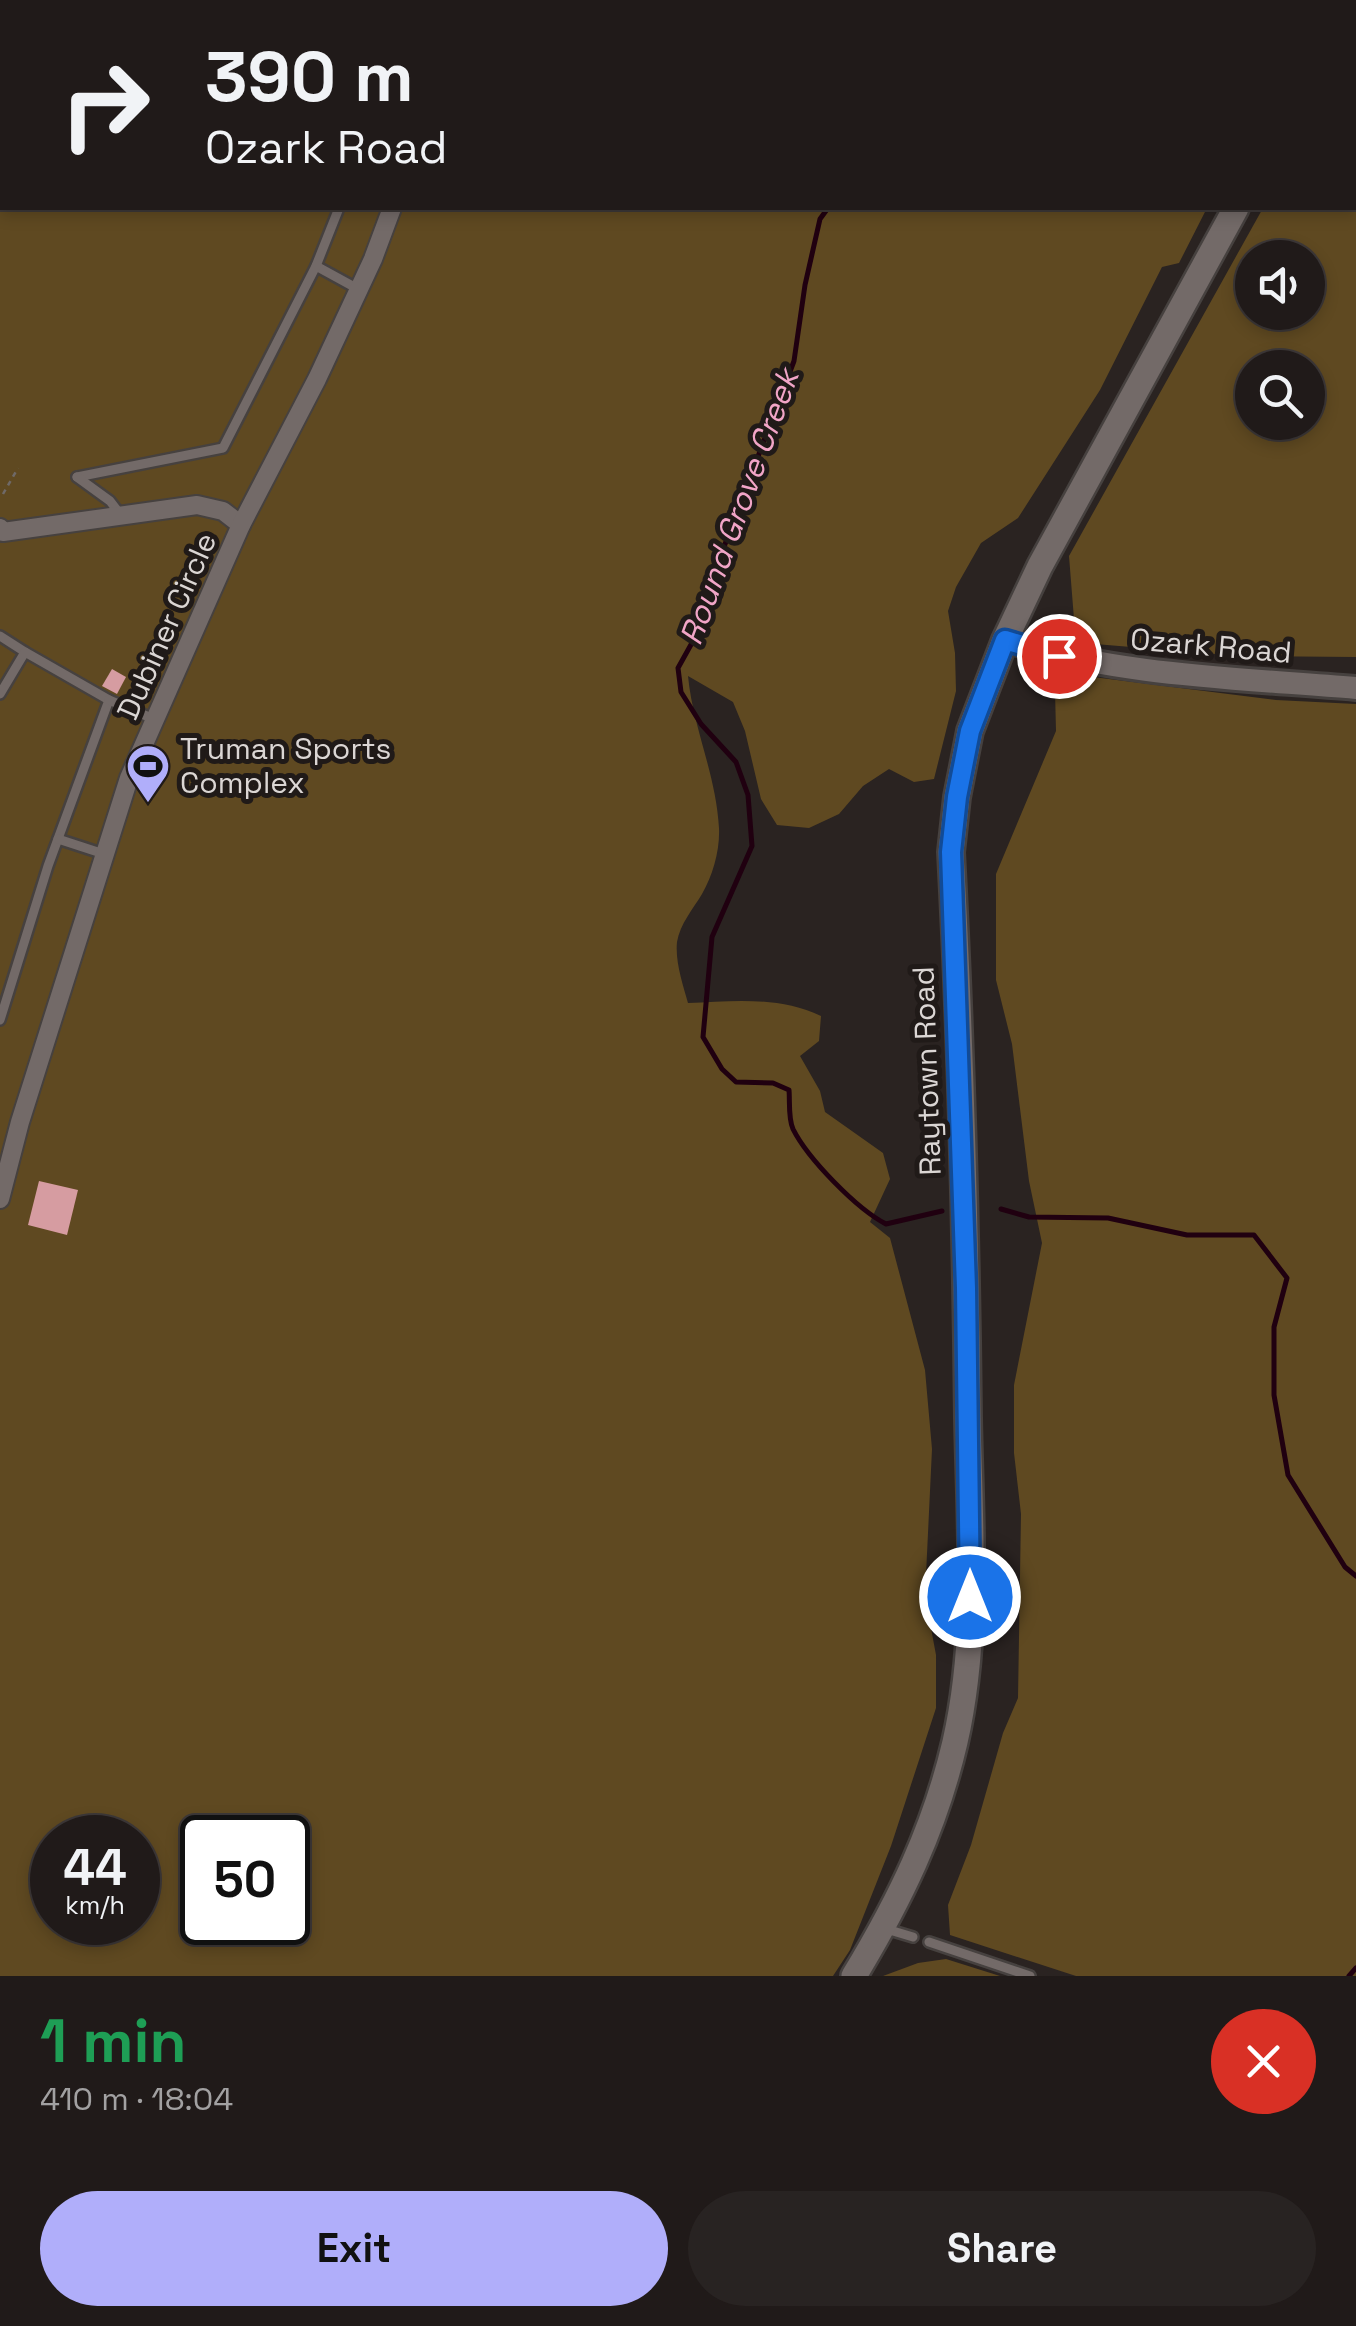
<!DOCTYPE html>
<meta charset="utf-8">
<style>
:root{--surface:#201a19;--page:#282322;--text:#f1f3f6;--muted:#a2a1a2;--line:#3d3838;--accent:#b0aefa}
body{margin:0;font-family:"Space Grotesk",sans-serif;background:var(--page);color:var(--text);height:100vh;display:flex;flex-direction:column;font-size:38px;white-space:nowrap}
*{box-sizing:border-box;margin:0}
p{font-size:32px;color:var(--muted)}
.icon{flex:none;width:55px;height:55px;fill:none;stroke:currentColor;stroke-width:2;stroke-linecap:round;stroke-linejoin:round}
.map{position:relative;height:1976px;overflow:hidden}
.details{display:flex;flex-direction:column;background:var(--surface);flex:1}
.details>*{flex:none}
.top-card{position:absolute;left:0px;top:0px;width:1358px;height:210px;box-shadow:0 5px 15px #0003,0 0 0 2px var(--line);background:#201a19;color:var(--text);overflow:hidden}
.buttons{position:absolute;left:1235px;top:240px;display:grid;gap:20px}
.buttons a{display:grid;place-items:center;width:90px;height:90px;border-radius:50%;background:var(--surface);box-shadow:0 5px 15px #0003,0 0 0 2px var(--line);font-size:50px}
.speed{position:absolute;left:30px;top:1815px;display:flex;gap:20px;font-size:50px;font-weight:700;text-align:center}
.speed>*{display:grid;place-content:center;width:130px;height:130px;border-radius:50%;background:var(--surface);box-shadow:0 5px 15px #0003,0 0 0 2px var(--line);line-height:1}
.speed small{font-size:25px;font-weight:400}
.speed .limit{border:5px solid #111;border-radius:15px;background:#fff;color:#111}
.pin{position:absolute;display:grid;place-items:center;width:85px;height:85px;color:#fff;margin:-42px;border:5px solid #fff;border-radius:50%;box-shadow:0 2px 10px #0007}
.me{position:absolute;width:110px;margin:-55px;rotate:0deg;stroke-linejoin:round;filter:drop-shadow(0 0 8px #0008)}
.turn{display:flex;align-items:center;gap:35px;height:210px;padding:0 40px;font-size:45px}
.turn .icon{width:130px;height:130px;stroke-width:2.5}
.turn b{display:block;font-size:70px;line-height:85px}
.round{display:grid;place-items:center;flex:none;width:105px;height:105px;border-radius:52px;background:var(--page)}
.headline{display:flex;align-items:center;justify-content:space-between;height:170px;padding:0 40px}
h1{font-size:60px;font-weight:700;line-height:75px;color:#1e9e55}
.cta{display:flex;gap:20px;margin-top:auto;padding:20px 40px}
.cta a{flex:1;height:115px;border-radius:60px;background:var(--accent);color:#111;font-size:40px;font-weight:700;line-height:115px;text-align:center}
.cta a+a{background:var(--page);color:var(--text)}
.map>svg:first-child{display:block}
.green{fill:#5f4921;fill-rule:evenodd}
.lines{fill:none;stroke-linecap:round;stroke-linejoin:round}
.stream{stroke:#200010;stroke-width:5}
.building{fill:#d69ca1}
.service-casing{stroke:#46413f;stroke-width:14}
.minor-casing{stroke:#46413f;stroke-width:22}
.tertiary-casing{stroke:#46413f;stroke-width:28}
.secondary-casing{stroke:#46413f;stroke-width:30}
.path{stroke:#6f6967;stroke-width:2.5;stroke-dasharray:5 5;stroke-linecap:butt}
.service{stroke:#736a68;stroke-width:9}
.minor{stroke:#736a68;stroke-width:18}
.tertiary{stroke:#736a68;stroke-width:22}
.secondary{stroke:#736a68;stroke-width:25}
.route-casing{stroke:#114b97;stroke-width:25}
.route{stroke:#1a73e8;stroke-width:18}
.labels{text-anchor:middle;stroke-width:10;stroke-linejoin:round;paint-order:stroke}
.street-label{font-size:30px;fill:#dbd6d4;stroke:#201a18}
.poi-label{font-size:30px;fill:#dbd6d4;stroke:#201a18;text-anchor:start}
.water-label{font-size:32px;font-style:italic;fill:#f1a5c7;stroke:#201a18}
</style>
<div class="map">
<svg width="1356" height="1976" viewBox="0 0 1356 1976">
<rect width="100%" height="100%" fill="#2a2321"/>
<!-- green -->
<g class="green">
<path d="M0 0H1308L2 2V208H1207L1179 263 1162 267 1100 390 1018 518 981 543 956 587 948 611 955 653 956 691 934 779 914 782 889 769 863 786 839 814 809 828 777 825 761 799 745 731 733 702 688 676C693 728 716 774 719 828 720 850 713 875 702 894 693 909 680 924 677 942 675 962 683 985 688 1003 734 1001 778 996 821 1016L819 1041 800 1056 820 1091 825 1112 883 1153 890 1179 870 1222 890 1238 925 1370 932 1449 925 1596 936 1655V1708L891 1846 850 1950 833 1976H0ZM52 1838H138V1922H52ZM202 1838H288V1922H202Z"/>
<path d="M1356 144V657L1239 656 1095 644 1074 619 1069 556 1263 208H1355ZM1252 258H1308V312H1252ZM1252 368H1308V422H1252Z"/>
<path d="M1069 674 1276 700 1356 704V1976H1076L950 1935 948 1905 971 1845 1003 1733 1018 1698 1021 1514 1014 1453V1385L1042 1243 1029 1181 1012 1044 996 980V874L1056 731 1055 691Z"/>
<path d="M946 1959 1000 1976H883L918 1963Z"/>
</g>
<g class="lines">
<!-- stream -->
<g class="stream">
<path d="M1230 2 1233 0"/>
<path d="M828 208 820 219 805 285 794 361 707 592 693 641 678 668 681 692 701 724 736 762 748 795 752 846 712 937 703 1037 722 1069 736 1082 773 1083 789 1090C790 1101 788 1118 793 1129 808 1159 857 1209 886 1224L942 1211"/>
<path d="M1001 1209 1029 1217 1108 1218 1187 1235H1254L1287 1278 1274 1327V1395L1288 1475 1345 1567 1356 1576"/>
<path d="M1349 1976 1356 1968"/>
</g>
</g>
<!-- building -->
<g class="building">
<path d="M112 669 126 677 117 694 102 686Z"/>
<path d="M39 1181 78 1190 67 1235 28 1225Z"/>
</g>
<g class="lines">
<!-- service casing -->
<g class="service-casing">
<g id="service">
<path d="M371 0V2"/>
<path d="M0 6 3 0"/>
<path d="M316 266 358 289"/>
<path d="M77 477 223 448 316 266 339 208"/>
<path d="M77 477 110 501 120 514"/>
<path d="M0 636 25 652"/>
<path d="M0 694 25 652 109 700 48 866 0 1020"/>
<path d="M109 700 156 720"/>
<path d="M58 839 104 854"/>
<path d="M883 1928 913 1937"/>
<path d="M929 1942 1030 1976"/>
</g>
</g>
<!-- minor casing -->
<g class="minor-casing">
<g id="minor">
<path d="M423 0 424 2"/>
<path d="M0 528 3 532 197 505 223 511 241 525"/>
<path d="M0 1199 20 1122 129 778 241 525 317 379 373 259 392 208"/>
</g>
</g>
<!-- tertiary casing -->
<g class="tertiary-casing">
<path id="tertiary" d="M1005 640C1119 676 1238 678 1356 688"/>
</g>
<!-- secondary casing -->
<g class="secondary-casing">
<g id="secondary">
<path d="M1332 2 1333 0"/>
<path d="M854 1976C900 1900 935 1828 955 1742 979 1637 970 1525 968 1418 966 1229 961 1040 951 852L957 797 970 731 1005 640 1040 566 1236 208"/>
</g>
</g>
<!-- path -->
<path class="path" d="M3 494 18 468"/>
<!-- service -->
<use href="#service" class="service"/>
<!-- minor -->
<use href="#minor" class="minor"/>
<!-- tertiary -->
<use href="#tertiary" class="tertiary"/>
<!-- secondary -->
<use href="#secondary" class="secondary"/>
</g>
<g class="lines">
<!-- route casing -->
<g class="route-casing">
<path id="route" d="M970 1597 966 1288 951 852 957 797 970 731 1005 640 1059 656"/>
</g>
<!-- route -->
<use href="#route" class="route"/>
</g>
<!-- icons -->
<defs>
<g id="stadium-pin" transform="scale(2.25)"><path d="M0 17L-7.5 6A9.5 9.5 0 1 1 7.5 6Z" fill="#b0aefa" stroke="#201a18"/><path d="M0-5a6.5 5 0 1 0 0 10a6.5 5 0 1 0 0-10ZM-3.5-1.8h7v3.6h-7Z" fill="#111"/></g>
</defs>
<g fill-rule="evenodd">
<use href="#stadium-pin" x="148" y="766"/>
</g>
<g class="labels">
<!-- street labels -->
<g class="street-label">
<text transform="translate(167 626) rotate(-66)" y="10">Dubiner Circle</text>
<text transform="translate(1211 646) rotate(5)" y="10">Ozark Road</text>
<text transform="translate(927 1071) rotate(-92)" y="10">Raytown Road</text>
</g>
<!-- poi labels -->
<g class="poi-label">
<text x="180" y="759">Truman Sports<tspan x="180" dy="34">Complex</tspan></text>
</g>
<!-- water labels -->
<g class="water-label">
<text transform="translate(739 507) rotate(-70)" y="11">Round Grove Creek</text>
</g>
</g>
</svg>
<div class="buttons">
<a><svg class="icon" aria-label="sound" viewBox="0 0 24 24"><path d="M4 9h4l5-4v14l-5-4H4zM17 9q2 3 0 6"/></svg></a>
<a><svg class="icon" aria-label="search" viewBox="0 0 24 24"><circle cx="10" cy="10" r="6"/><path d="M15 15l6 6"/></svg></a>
</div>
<div class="speed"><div>44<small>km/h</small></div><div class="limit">50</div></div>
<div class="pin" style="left:1059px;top:656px;background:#d93025"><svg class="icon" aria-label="arrive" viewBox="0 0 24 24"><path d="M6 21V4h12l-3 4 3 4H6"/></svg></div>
<svg class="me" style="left:970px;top:1597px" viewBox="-20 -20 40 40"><circle r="17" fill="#1a73e8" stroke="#fff" stroke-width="3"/><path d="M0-11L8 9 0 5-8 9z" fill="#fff"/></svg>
<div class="top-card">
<div class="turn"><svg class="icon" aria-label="right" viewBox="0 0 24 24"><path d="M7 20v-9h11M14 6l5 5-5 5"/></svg><div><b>390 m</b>Ozark Road</div></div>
</div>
</div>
<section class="details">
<div class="headline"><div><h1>1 min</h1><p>410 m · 18:04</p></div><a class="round" style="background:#d93025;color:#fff"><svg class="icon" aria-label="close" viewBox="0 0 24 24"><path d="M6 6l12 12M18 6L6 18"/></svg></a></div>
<div class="cta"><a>Exit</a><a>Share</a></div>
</section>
